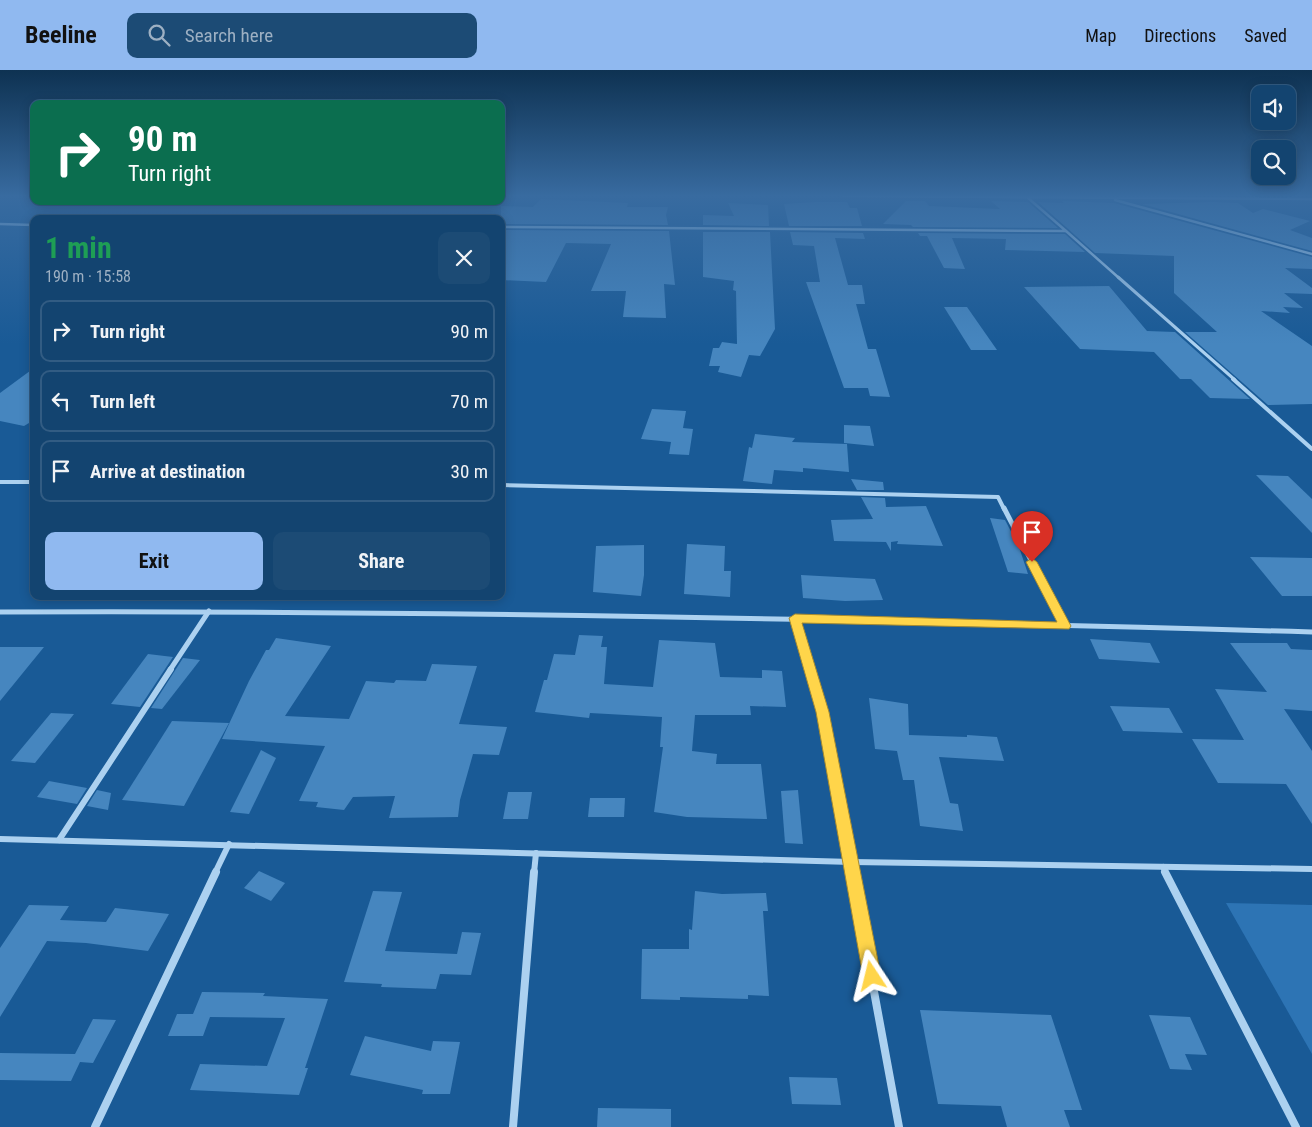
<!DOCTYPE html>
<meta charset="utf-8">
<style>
:root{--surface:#134470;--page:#1c4b75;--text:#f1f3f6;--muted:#9db0c3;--line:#325c83;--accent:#90b9f0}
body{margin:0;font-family:"Roboto Condensed",sans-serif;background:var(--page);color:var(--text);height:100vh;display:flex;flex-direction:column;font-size:19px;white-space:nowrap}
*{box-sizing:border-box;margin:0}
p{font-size:16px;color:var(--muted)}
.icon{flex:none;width:28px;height:28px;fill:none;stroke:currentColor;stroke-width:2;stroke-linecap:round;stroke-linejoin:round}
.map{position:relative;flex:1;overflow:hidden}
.details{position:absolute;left:30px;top:145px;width:475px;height:385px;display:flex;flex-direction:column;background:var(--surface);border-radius:10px;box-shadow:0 2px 12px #0003,0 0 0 1px var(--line)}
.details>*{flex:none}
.hud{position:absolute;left:30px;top:30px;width:475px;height:105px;border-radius:10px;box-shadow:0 2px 12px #0003,0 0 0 1px var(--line);background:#0b6e4f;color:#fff;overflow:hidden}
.buttons{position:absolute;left:1251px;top:15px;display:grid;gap:10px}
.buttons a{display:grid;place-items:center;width:45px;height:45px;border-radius:10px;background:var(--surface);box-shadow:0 2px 12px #0003,0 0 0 1px var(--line);font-size:25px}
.pin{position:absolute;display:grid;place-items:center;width:42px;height:42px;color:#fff;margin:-51px -21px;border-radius:50% 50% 50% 0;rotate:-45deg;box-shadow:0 0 5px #0007}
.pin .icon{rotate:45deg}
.me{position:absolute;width:55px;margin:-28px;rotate:350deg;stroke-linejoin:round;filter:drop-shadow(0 0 4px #0008)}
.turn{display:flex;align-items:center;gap:18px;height:105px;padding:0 15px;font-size:22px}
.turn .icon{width:65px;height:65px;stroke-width:2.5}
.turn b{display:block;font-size:35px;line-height:42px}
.round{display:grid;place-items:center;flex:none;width:52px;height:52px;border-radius:10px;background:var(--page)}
.summary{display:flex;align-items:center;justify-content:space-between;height:85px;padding:0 15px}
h1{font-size:30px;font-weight:700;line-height:38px;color:#1e9e55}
.button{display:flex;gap:10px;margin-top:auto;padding:10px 15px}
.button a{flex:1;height:58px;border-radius:10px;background:var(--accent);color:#111;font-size:20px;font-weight:700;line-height:58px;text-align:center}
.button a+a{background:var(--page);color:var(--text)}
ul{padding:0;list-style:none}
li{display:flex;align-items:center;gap:15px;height:62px;margin:0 10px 8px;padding:0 5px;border:2px solid var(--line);border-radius:10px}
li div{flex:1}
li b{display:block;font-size:19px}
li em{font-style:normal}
header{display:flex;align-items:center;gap:30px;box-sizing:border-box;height:70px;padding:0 25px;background:var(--accent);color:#111}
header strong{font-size:24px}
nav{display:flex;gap:28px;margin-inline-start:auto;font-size:18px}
.search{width:350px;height:45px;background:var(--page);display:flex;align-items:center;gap:12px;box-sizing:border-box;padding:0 18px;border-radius:10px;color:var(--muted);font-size:19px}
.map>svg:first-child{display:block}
.green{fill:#2d74b4}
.building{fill:#4686bf}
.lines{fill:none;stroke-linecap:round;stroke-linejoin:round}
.street-far5{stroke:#acd1f0;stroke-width:2.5}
.street-far4{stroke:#acd1f0;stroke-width:3}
.street-far3{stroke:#acd1f0;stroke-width:4}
.street-far2{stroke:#acd1f0;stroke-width:5}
.street-far1{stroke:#acd1f0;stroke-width:6}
.street{stroke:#acd1f0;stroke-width:8}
.route{fill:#ffd54a;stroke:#a68a30}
</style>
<header>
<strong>Beeline</strong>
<div class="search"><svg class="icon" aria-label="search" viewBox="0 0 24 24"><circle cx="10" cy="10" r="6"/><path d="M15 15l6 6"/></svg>Search here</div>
<nav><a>Map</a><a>Directions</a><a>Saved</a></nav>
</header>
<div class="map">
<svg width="1312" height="1057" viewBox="0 0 1312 1057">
<rect width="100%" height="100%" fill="#195a96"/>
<!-- green -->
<path class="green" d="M1226 833 1312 835V984Z"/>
<!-- building -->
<g class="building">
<path d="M541 129 628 133 627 137H668L666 145 668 155 501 154V136L533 137Z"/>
<path d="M906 131H925L929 136 1000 139 991 131 1028 132 1058 158 913 157 911 155 883 154Z"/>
<path d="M1062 131 1114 133 1312 187V199L1285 198 1312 218V224L1284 223 1303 238 1283 237 1290 243 1261 241 1312 276V334L1268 335 1185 262H1217L1174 223V186L1095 183 1038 132 1064 133Z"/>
<path d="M815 132H847L850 138H857L862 156H789L784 134Z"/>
<path d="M1213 132 1238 133 1253 143 1263 139 1310 151 1290 160 1312 168V181L1142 134Z"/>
<path d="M728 133 768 135 769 156 703 155V145L734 146Z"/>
<path d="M501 160 669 161 675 215 664 214 666 248 623 247 626 221H591L611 174 566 173 546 212 501 210Z"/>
<path d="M703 162H770L775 259 760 286 749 285 741 307 718 302 720 296H709L713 278H719L722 272 737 274 736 221 733 220 734 211 703 207Z"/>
<path d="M790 162 863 163 865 169 835 168 848 215H862L865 234H856L868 279H876L890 327 870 326 868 318H844L806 212H820L814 176 793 175Z"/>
<path d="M918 163 1065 164 1085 182 1005 180 1006 169 952 168 965 199 944 198 927 166H920Z"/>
<path d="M1109 216 1147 261 1175 262 1250 329 1210 328 1191 309H1180L1154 282 1080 279 1024 217Z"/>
<path d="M944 237H967L997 280H971Z"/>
<path d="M34 298V350L24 356 0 351V323Z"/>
<path d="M652 339 686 341 683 358 693 359 689 385 669 384 671 372 641 369Z"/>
<path d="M844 355 870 356 874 376 844 373Z"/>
<path d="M755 364 795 368 792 372 847 374 849 402 803 398V402L774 400 772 414 743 411 749 377 752 378Z"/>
<path d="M1256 405 1288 406 1312 429V463Z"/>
<path d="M851 409 883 412 884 420H857Z"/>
<path d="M861 427 885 428 886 437 926 436 943 476 897 474 898 471 891 472V481L886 472 834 471 831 450 873 449Z"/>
<path d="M990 448 1005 450 1019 477 1028 504 1008 502Z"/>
<path d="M687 474 725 476 724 501H731L730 527 684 524Z"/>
<path d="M644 475V505L641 526 593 522 596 476Z"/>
<path d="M1250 487 1312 488V526H1282Z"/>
<path d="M801 505 875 509 883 530 845 531 803 528Z"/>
<path d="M579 565 603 566 601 577H607L604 614 653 617 659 570 715 573 720 607 762 608V600L782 601 786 637 750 636 751 645H695L692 681 717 684 716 694H761L767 749 687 747 654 742 663 677H660L662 647 590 643 589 648 535 642 544 610H547L554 584 575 585Z"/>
<path d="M276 568 331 576 285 646 349 649 366 611 394 613 396 610 426 611 432 594 477 596 459 654 507 657 499 685 473 684 460 730 458 747 389 748 395 726 353 727 344 740 316 737 318 732 299 731 325 676 222 669 249 611 266 580H269Z"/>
<path d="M1090 569 1150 573 1160 593 1099 589Z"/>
<path d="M1230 573H1287L1291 579 1312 580V641L1284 639 1312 681V754L1286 714 1218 713 1192 669 1244 670 1215 619 1267 622Z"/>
<path d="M0 577H44L0 631Z"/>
<path d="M148 584 173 587 140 637 111 634Z"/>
<path d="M183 588 200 590 162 639 151 638Z"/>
<path d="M869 628 908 634 909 665 967 667V665L997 667 1004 691 939 687 950 733 958 734 963 761 920 756 914 710H903L897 681 875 679Z"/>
<path d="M1110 636 1169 638 1183 663 1123 661Z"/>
<path d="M51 643 74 644 35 693 11 691Z"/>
<path d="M172 651 229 653 184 736 122 730Z"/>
<path d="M261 680 276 688 249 744 230 742Z"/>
<path d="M49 711 87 718 77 734 37 727Z"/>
<path d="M97 720 111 723 108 740 87 736Z"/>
<path d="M798 720 803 774 785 773 781 721Z"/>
<path d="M508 722H532L528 749H503Z"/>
<path d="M590 728H625L624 747H588Z"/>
<path d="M259 801 285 813 271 831 244 818Z"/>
<path d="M373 821 402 822 385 881 457 884 462 862 481 863 471 905 440 904 436 919 381 917 382 914 344 912Z"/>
<path d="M695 821 722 824 766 823 768 841H763L769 926 748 925V929L680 927V930L641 929 642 879H689V859L692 860Z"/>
<path d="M29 835 69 836 60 850 106 852 115 838 169 844 148 881 86 873 47 871 0 947V878Z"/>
<path d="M202 922 265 923 263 926 328 929 305 998H308L299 1025 190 1020 200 994 267 996 285 948 210 947 203 966H168L177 944H193Z"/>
<path d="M920 940 1051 945 1082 1040H1064L1070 1057H1007L1001 1036 938 1034Z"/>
<path d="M1149 945 1190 947 1207 985 1185 984 1192 1000 1170 999Z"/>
<path d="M93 949 116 950 93 993 80 992 71 1011 0 1010V983L75 984Z"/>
<path d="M365 966 431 981 433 971 460 972 450 1024H422L423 1020 350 1005Z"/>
<path d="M789 1007 837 1008 841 1035 792 1034Z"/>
<path d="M598 1038 671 1039V1057H597Z"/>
</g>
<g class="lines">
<!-- street-far5 -->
<g class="street-far5">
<path d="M843 126 1312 129"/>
<path d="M1115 130 1312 184"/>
<path d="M0 154 34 155"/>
<path d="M501 157 1066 161 1027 127"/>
<path d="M1066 161 1119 208"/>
</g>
<!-- street-far4 -->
<path class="street-far4" d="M1118 207 1235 310"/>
<!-- street-far3 -->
<g class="street-far3">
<path d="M1233 309 1312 379"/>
<path d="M0 412H34"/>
<path d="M501 415 998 427 1004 439"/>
</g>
<!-- street-far2 -->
<g class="street-far2">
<path d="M1004 438 1065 556"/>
<path d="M0 542C437 540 875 550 1312 562"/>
<path d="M795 548 811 600"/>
<path d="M170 600 209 541"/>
</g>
<!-- street-far1 -->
<g class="street-far1">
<path d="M810 599 823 642 853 803"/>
<path d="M0 769 852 792 1312 799"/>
<path d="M59 770 171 599"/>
<path d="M1163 797 1166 803"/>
<path d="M215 803 229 774"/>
<path d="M534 803 536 783"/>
</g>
<!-- street -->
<g class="street">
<path d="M852 802 899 1057"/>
<path d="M1165 802 1296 1057"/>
<path d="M95 1057 216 802"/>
<path d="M513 1057 534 802"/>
</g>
</g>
<!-- sky -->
<linearGradient id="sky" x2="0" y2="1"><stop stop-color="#0e3252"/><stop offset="0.46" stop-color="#386ba0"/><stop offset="1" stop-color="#386ba0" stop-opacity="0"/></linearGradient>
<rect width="1312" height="274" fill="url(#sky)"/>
<!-- route -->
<path class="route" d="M1032 488 1037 492 1071 556 1069 559 802 553 829 642 881 906 878 912 872 915 866 912 863 906 816 642 789 548 795 544 1057 552 1026 492Z"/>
</svg>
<div class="buttons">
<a><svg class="icon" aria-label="sound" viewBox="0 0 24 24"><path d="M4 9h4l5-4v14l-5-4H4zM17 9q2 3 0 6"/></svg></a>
<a><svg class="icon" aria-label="search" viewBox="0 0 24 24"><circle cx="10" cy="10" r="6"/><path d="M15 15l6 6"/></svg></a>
</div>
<div class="pin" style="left:1032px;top:492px;background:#d93025"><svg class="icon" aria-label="arrive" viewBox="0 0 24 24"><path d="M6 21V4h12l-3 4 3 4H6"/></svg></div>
<svg class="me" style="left:872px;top:906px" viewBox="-20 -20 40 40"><path d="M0-17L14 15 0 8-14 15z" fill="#ffd54a" stroke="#fff" stroke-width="4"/></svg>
<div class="hud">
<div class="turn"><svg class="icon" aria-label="right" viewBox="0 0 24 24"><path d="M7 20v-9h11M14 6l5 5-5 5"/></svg><div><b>90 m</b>Turn right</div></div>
</div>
<section class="details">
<div class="summary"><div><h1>1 min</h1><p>190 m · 15:58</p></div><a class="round"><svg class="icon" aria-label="close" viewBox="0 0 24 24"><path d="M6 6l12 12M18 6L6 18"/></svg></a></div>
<ul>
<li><svg class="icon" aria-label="right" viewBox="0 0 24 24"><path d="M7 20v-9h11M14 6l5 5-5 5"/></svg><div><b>Turn right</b></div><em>90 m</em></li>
<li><svg class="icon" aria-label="left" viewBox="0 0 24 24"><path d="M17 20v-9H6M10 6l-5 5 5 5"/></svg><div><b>Turn left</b></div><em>70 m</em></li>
<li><svg class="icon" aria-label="arrive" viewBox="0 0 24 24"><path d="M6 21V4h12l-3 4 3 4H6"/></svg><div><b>Arrive at destination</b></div><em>30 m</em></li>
</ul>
<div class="button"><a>Exit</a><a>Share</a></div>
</section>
</div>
